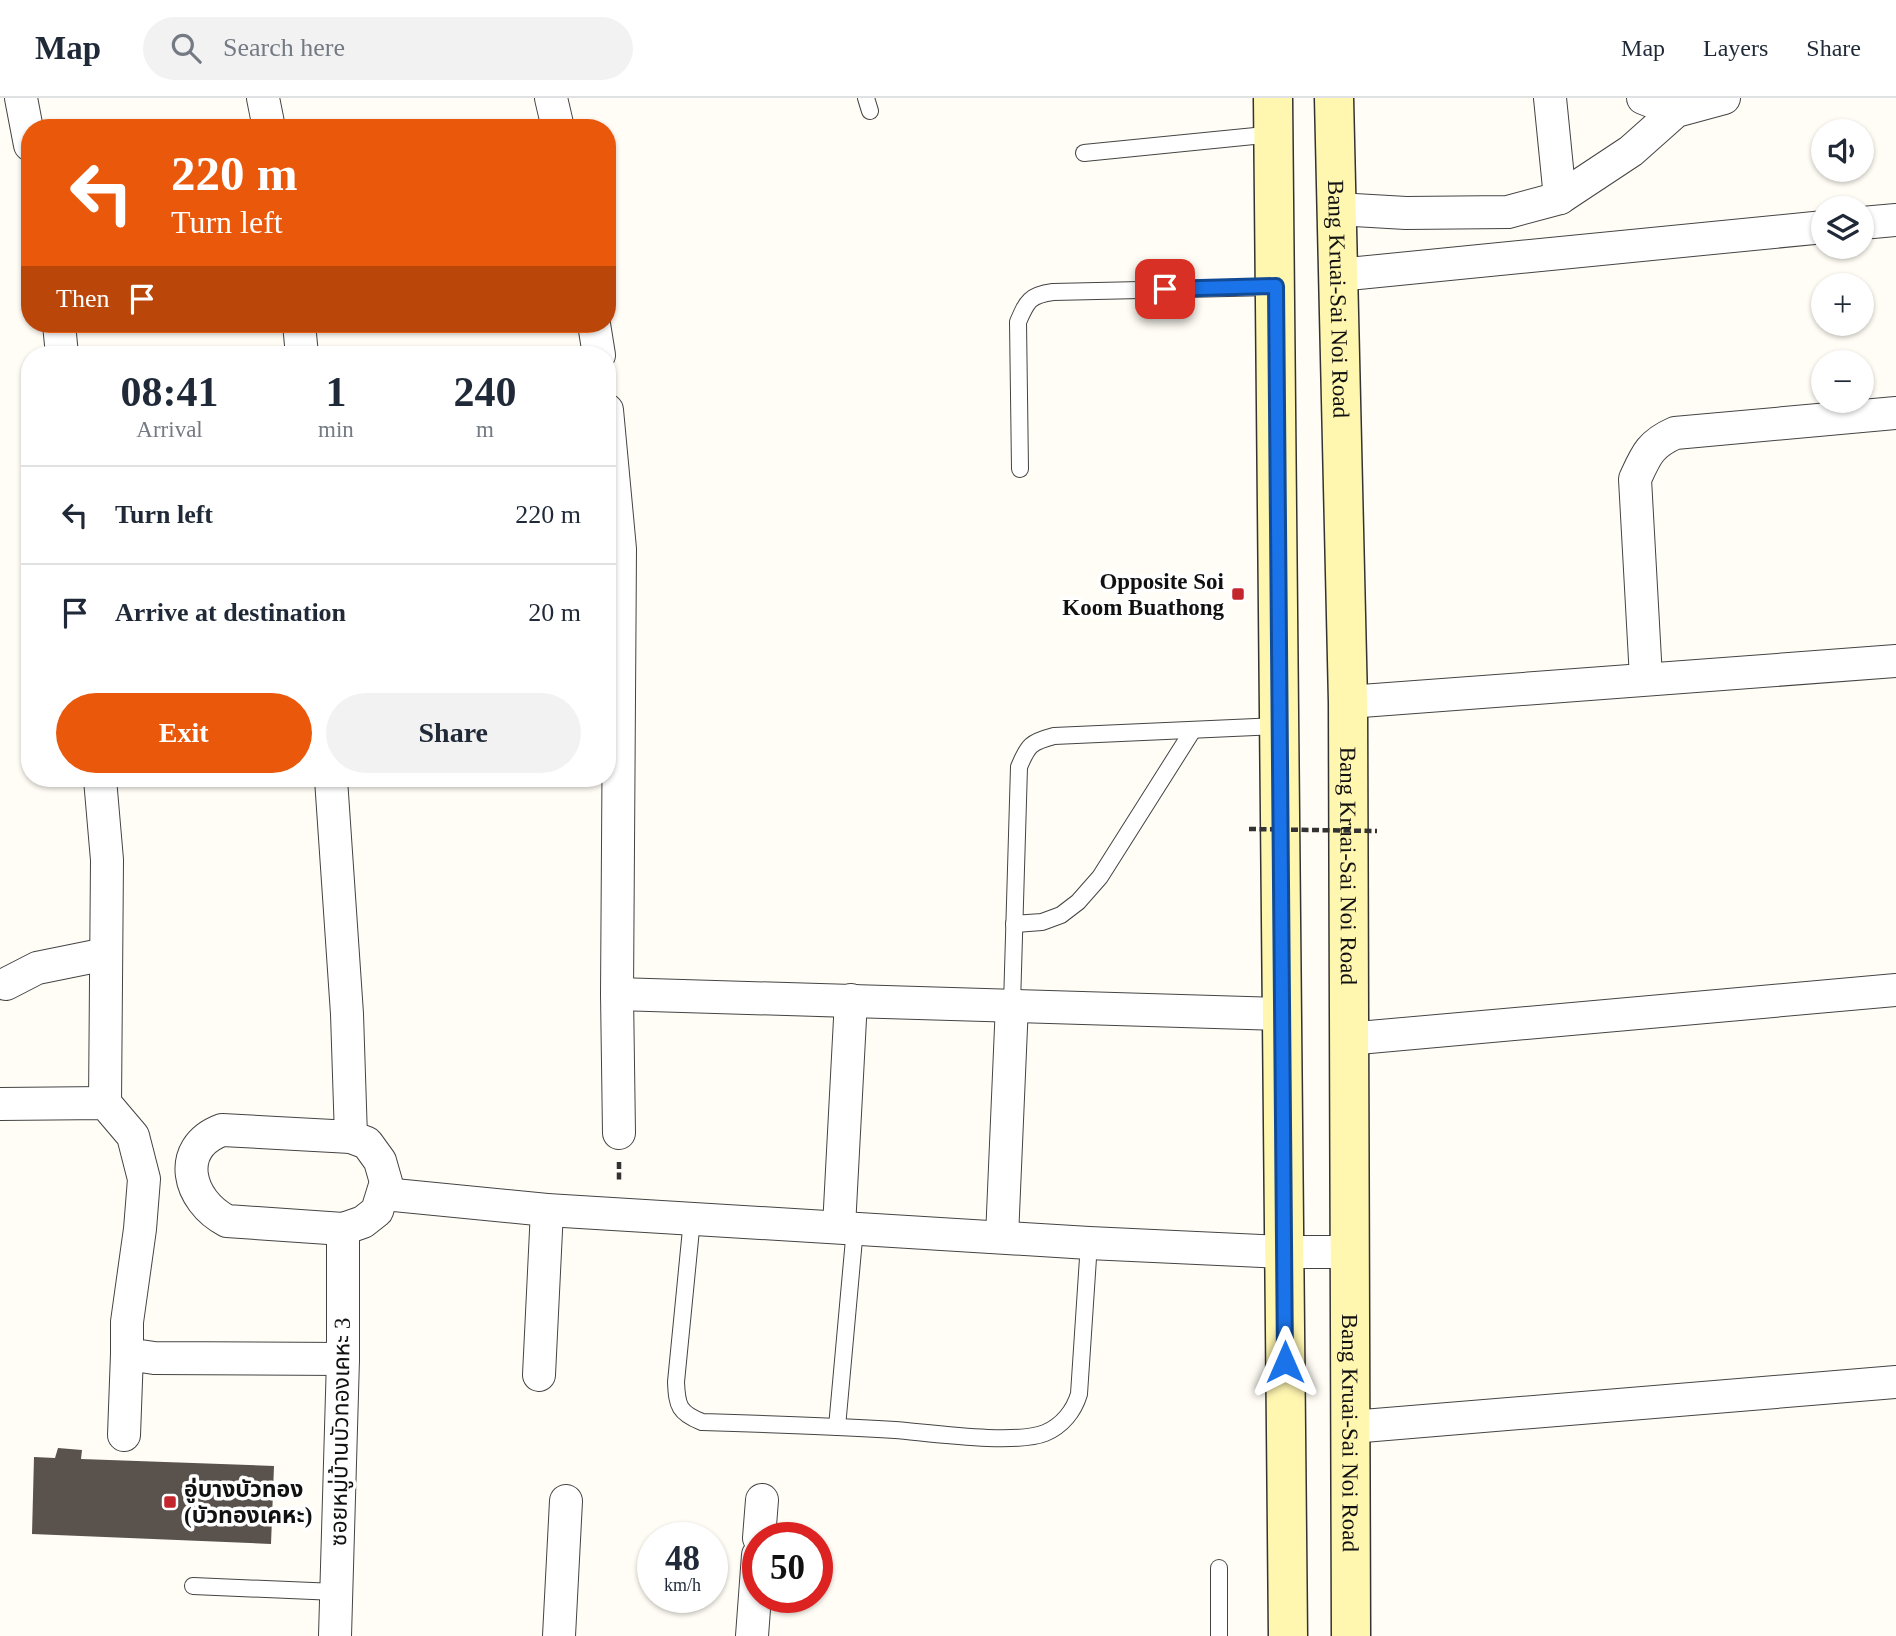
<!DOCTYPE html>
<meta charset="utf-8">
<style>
:root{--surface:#fff;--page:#f2f2f3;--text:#1f2937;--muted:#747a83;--line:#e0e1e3;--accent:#ea580c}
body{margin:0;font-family:"Times New Roman","Noto Sans Thai",serif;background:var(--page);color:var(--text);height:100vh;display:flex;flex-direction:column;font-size:26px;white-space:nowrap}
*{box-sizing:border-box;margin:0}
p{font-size:23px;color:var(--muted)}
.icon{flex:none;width:38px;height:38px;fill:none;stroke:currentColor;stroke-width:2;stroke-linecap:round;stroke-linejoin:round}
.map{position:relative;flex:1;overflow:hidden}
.sheet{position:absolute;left:21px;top:248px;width:595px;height:441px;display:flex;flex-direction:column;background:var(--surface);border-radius:28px;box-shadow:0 2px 5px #0004}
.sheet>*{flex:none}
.top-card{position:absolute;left:21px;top:21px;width:595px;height:214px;border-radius:28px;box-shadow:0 2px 5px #0004;background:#ea580c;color:#fff;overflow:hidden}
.buttons{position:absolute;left:1811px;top:21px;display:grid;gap:14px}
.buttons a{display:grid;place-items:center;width:63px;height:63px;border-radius:50%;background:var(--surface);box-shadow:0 2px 5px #0004;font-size:35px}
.speed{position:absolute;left:637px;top:1424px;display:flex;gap:14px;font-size:35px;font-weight:700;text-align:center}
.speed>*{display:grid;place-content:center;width:91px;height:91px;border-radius:50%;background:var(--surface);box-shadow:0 2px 5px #0004;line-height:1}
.speed small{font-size:18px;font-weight:400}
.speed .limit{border:10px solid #d22;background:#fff;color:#111}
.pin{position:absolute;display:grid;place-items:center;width:60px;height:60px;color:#fff;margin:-30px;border-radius:14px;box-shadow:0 4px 10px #0006}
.me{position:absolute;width:77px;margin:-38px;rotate:0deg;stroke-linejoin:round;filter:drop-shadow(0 0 5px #0008)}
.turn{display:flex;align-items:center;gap:24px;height:147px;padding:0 35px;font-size:32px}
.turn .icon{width:91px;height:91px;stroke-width:2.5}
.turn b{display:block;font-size:49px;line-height:60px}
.then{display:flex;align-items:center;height:66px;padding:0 35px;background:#0003;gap:14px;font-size:26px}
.eta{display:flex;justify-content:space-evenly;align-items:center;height:119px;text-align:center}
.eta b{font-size:42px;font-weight:600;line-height:49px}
.action{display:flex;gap:14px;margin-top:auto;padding:14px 35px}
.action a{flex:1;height:80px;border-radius:42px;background:var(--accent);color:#fff;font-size:28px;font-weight:600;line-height:80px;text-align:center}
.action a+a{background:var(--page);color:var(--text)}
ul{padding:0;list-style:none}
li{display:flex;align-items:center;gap:21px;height:98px;padding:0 35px;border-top:2px solid var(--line)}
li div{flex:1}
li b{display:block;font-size:26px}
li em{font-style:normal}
header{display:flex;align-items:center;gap:42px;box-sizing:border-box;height:98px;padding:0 35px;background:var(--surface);border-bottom:2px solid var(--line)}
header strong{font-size:33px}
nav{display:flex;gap:38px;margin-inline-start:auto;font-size:24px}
.search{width:490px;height:63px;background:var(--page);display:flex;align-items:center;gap:18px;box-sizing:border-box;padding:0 24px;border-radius:38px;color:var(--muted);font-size:26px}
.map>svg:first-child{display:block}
.building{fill:#5a524d}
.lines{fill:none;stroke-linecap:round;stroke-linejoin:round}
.service-casing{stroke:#444;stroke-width:18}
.minor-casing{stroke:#444;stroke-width:34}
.secondary-casing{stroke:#333;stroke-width:41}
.path{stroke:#333;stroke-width:4.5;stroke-dasharray:7 3.5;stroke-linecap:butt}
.service{stroke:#fff;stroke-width:16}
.minor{stroke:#fff;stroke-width:32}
.secondary{stroke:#fff6b0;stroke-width:38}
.path-bridge{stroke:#333;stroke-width:4.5;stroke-dasharray:7 3.5;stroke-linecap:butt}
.route-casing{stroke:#114b97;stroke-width:18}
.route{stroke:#1a73e8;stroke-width:12}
.poi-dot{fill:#c4262e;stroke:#fff;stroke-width:2.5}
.labels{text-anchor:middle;stroke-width:7;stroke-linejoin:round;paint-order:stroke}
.street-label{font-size:23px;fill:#111;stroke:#fff}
.poi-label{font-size:23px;font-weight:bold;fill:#111;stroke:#fff;text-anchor:end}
</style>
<header>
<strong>Map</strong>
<div class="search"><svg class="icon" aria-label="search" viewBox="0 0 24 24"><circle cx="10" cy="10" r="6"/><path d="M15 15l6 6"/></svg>Search here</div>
<nav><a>Map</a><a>Layers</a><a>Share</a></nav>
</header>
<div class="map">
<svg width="1896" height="1538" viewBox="0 0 1896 1538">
<rect width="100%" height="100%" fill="#fffdf5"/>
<!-- building -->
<path class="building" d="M58 1350 82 1352 81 1361 274 1368 271 1446 32 1436 34 1359 55 1360Z"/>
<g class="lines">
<!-- service casing -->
<g class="service-casing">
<g id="service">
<path d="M866 0 870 13"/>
<path d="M1084 55 1274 36"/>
<path d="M1020 371 1018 224C1027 203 1030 197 1053 194L1276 189"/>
<path d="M1014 826 1042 824 1061 817 1078 804 1100 779 1193 632"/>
<path d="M1012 906 1019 669C1028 647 1031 644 1054 638L1280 628"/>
<path d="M692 1121 676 1284C677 1308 679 1315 702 1324 767 1326 831 1328 895 1332 931 1335 1015 1347 1045 1335 1062 1328 1074 1313 1079 1296L1089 1145"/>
<path d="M837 1329 855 1130"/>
<path d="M1219 1470V1538"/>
<path d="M193 1488 336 1494"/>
</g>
</g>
<!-- minor casing -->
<g class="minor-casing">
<g id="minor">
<path d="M21 0 30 47"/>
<path d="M263 0 269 30"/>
<path d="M551 0 558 30"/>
<path d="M1550 0 1560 100"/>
<path d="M1643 0 1676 13"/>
<path d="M1337 111 1406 115 1508 114 1560 100 1631 53 1676 13 1724 0"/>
<path d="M1862 125 1896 122"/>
<path d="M1338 177 1824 129"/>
<path d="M59 226 62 257"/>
<path d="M299 226 302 257"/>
<path d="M594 226 599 257"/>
<path d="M607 312 620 451 617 896 619 1035"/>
<path d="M1646 580 1635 381C1646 357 1650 346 1675 335L1896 315"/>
<path d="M1348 604 1896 563"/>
<path d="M100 681 107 762 105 1005"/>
<path d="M331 681 347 916 351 1039"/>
<path d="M6 886 37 870 106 856"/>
<path d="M617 896 1283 916"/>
<path d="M1347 941 1896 892"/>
<path d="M0 1006 105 1005 133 1038 144 1081 140 1131 127 1224V1256L154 1260 343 1261"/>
<path d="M222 1032 351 1039 367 1045 380 1063 386 1084 377 1113 363 1124 343 1131 227 1123C188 1103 174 1050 222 1032Z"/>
<path d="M384 1096 547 1112 1089 1145 1284 1154H1349"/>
<path d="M839 1129 851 902"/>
<path d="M1002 1139 1012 906"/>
<path d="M539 1277 547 1112"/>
<path d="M1351 1329 1896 1284"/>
<path d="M124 1337 127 1256"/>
<path d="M759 1440 762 1402"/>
<path d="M335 1538 343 1261V1131"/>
<path d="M559 1538 566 1403"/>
<path d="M752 1538 758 1457"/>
</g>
</g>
<!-- secondary casing -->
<g class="secondary-casing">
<g id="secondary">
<path d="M1273 0 1288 1538"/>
<path id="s1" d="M1334 0 1348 604 1351 1538"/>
</g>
</g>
<!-- path -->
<path class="path" d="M619 1064V1084"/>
<!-- service -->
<use href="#service" class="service"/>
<!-- minor -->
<use href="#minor" class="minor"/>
<!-- secondary -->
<use href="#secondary" class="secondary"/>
<!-- path-bridge -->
<path class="path-bridge" d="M1249 731 1377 733"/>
</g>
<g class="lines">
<!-- route casing -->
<g class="route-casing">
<path id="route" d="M1165 191 1276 188 1285 1264"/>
</g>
<!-- route -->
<use href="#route" class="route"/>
</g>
<!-- markers -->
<g class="poi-dot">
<rect x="1231" y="489" width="14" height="14" rx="3.5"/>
<rect x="163" y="1397" width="14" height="14" rx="3.5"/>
</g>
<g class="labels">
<!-- street labels -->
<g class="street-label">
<text dy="8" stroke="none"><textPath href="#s1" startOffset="201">Bang Kruai-Sai Noi Road</textPath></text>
<text dy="8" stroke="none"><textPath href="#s1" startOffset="768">Bang Kruai-Sai Noi Road</textPath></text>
<text transform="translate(340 1334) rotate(-89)" y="8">ซอยหมู่บ้านบัวทองเคหะ 3</text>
<text dy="8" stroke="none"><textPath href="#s1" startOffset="1335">Bang Kruai-Sai Noi Road</textPath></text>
</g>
<!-- poi labels -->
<g class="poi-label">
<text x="1224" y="491">Opposite Soi<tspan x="1224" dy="26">Koom Buathong</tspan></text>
<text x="184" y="1399" text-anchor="start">อู่บางบัวทอง<tspan x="184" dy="26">(บัวทองเคหะ)</tspan></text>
</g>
</g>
</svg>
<div class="buttons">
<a><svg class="icon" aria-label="sound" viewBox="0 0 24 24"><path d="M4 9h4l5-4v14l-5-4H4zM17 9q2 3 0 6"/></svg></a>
<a><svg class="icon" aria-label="layers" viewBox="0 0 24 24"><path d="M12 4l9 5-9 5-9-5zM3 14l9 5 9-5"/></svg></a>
<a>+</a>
<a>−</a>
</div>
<div class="speed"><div>48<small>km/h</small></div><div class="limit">50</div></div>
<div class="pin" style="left:1165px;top:191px;background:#d93025"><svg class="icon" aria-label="arrive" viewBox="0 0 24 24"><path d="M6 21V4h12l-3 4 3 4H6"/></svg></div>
<svg class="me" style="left:1285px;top:1264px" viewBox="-20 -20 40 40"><path d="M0-17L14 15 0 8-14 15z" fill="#1a73e8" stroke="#fff" stroke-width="4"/></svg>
<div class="top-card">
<div class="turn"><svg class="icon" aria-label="left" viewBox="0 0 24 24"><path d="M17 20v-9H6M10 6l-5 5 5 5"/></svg><div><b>220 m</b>Turn left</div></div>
<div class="then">Then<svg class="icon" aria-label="arrive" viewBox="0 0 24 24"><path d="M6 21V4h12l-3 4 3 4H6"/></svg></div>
</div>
<section class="sheet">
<div class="eta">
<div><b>08:41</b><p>Arrival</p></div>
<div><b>1</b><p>min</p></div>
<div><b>240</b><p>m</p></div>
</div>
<ul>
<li><svg class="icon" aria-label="left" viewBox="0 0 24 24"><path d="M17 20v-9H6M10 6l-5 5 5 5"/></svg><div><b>Turn left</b></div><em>220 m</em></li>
<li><svg class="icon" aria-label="arrive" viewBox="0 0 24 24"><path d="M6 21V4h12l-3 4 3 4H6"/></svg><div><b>Arrive at destination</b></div><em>20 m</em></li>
</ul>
<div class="action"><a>Exit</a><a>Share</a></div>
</section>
</div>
